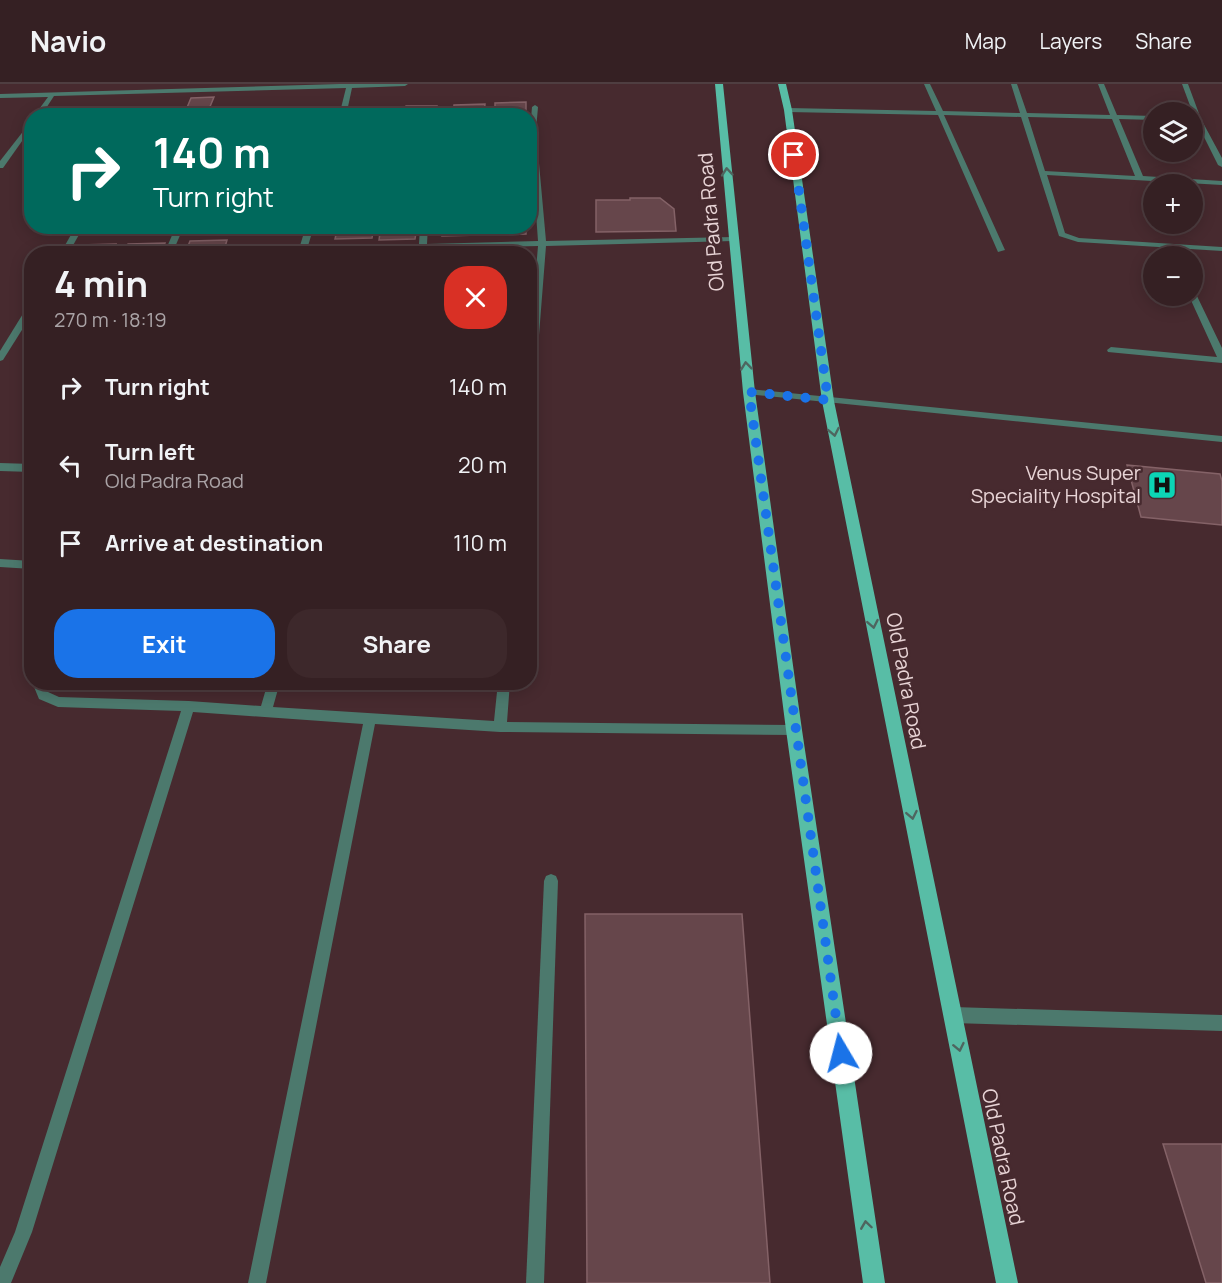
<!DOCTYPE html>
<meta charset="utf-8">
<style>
:root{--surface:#352023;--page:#3d282b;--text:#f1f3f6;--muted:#aaa3a6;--line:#4f3e41;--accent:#1a73e8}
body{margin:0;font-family:Manrope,sans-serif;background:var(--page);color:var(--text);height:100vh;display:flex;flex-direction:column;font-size:22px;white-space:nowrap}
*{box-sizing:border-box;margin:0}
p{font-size:20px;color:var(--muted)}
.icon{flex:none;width:33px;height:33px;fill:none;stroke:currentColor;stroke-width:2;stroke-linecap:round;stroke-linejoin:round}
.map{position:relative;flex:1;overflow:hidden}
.panel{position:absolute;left:24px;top:162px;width:513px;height:444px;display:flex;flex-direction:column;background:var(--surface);border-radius:24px;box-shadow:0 3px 15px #0003,0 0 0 2px var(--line)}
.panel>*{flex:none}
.guide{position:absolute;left:24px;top:24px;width:513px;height:126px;border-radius:24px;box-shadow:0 3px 15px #0003,0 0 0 2px var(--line);background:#00695c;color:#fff;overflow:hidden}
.buttons{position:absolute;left:1143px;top:18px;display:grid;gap:12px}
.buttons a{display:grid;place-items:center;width:60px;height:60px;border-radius:50%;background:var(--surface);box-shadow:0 3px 15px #0003,0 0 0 2px var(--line);font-size:30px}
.pin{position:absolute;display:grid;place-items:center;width:51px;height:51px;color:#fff;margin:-26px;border:3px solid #fff;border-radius:50%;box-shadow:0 2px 6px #0007}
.me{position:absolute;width:66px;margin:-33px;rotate:352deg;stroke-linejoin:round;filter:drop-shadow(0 0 4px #0008)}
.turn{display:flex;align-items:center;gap:21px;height:126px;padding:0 30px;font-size:27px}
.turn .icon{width:78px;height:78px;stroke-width:2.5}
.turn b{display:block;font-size:42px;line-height:51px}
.round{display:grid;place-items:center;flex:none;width:63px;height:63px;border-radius:24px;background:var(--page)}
.summary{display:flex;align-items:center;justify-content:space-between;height:102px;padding:0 30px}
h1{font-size:36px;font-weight:700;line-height:45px}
.cta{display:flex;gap:12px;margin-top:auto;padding:12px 30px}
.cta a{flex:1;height:69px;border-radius:24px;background:var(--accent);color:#fff;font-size:24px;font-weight:700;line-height:69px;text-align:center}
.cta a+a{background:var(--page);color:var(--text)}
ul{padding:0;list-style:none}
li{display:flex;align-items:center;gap:18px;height:78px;padding:0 30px}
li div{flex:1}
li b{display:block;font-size:22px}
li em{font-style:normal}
header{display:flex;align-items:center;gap:36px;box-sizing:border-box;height:84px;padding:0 30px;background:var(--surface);border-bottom:2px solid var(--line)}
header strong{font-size:28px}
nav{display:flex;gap:33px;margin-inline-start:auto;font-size:21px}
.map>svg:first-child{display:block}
.building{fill:#66464b;stroke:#846267;stroke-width:1.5}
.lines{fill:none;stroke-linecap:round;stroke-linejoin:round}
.service{fill:#4c796d;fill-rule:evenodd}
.minor{fill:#4c796d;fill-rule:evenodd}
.tertiary{fill:#4c796d;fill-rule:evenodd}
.primary{fill:#58bda6;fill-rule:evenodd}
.oneway{stroke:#4e655f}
.route{stroke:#1a73e8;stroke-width:10;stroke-dasharray:0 18}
.labels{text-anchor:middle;stroke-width:5;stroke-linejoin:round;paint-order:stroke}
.street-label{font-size:20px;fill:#e8d4d6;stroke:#472a2f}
.poi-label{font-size:20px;fill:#e8d4d6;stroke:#472a2f;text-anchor:end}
</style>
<header>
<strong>Navio</strong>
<nav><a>Map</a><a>Layers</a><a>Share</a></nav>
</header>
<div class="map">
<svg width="1222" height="1199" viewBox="0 0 1222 1199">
<rect width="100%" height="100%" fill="#472a2f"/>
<!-- building -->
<g class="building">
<path d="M214 13 209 25 186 26 191 14Z"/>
<path d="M526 18V30L495 31V19Z"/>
<path d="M485 20 484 32H453L454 21Z"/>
<path d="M406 22H437L436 32H404Z"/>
<path d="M391 23 390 32H358L360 24Z"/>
<path d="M259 26 258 32H234L236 27Z"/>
<path d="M285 26 284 32H260L262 27Z"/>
<path d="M229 27 227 32H204L206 28Z"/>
<path d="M630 114H660L674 125 676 147 596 148V116H630Z"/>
<path d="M338 142H374L372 154 335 155Z"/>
<path d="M381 142H417L415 155 379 156Z"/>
<path d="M443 142H479V151L442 152Z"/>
<path d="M490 142H526V150L490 151Z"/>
<path d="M227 156 223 170H185L190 157Z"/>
<path d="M165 159 161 170H124L128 160Z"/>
<path d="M116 160 112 170H75L79 161Z"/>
<path d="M1127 381 1220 390 1222 397V441L1141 433Z"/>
<path d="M585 830H742L770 1199H587Z"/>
<path d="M1163 1060H1222V1199H1206Z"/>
</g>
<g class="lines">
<!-- service -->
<path class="service" d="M953 923 1222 931V947L953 939 948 936 945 931 948 926Z"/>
<!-- minor -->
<g class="minor">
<path d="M339 0H408L405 2 352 4 346 32H339L346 4 54 12 41 32H34L48 13 0 14V10Z"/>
<path d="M924 0H930L943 27 1020 29 1011 0H1017L1027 29 1110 31 1098 0H1104L1117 31 1154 32V36L1119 35 1143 92 1222 97V101L1047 91 1065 149 1079 154 1222 163V167L1078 158 1059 152 1021 33 944 31 1005 166 998 168 938 31 788 28 785 26 788 24 936 27ZM1028 33 1112 35 1135 92 1045 87Z"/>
<path d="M1182 0H1188L1201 35 1222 74V83L1218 81 1195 35Z"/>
<path d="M535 21 538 23 536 46 546 157 733 153 737 155 733 157 546 162 535 302 530 305V256L538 162 426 165 425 170H419L418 165 303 167 299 165 306 142H314L308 162 419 160 420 142H428L427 160 538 157 530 46 532 23Z"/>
<path d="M32 36V43L3 84H0V77Z"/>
<path d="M76 142H84L68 170H60Z"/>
<path d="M176 142H184L172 170H164Z"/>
<path d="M1192 208 1196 210 1222 264V279L1108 268 1107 266 1111 263 1217 273 1189 212H1192Z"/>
<path d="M29 220H32V230L3 276 0 277V267Z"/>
<path d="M0 379 32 380V388L0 387Z"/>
<path d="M0 475 32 477V485L0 483Z"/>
<path d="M32 598H44L48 608 59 613 189 617 261 622 268 598H280L273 623 494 637 498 598H510L507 638 794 641 798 642 800 646 798 650 794 651 500 648 375 640 266 1199H248L363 640 193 628 32 1148 11 1199H0V1183L15 1148 181 627 58 623 39 615Z"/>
<path d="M551 790 556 792 558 797 544 1199H526L544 797 546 792Z"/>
</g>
<!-- tertiary -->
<path class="tertiary" d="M749 305 1222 352V358L746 310 744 308Z"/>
<!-- primary -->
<g class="primary">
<path d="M715 0H723L755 308 802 646 885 1199H863L786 646 743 308Z"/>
<path d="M778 0H786L792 26 834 317 1018 1199H996L822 317 784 26Z"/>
</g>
</g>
<!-- one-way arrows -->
<defs><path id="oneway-chevron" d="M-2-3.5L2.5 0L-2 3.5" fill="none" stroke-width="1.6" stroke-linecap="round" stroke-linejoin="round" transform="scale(1.5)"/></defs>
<g class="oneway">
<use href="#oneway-chevron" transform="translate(727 88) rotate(-95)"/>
<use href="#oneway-chevron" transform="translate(746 282) rotate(-96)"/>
<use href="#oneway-chevron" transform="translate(834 348) rotate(79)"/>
<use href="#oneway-chevron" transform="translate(873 540) rotate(79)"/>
<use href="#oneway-chevron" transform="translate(912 731) rotate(79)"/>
<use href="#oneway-chevron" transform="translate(959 963) rotate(78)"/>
<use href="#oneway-chevron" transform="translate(866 1141) rotate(-98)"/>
</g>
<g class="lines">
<!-- route -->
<path class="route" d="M794 71 828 316 749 308 841 969"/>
</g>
<!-- icons -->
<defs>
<g id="hospital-square" transform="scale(1.5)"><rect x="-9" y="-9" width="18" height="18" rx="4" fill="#0cd5b5" stroke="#472a2f"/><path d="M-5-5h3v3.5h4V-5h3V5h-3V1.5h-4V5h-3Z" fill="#111"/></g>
</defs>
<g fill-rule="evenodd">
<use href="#hospital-square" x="1162" y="401"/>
</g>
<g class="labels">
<!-- street labels -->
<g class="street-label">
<text transform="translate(711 138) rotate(-95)" y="7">Old Padra Road</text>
<text transform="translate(906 597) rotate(79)" y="7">Old Padra Road</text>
<text transform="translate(1003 1073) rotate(78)" y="7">Old Padra Road</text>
</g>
<!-- poi labels -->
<g class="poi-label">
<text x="1141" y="396">Venus Super<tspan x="1141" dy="23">Speciality Hospital</tspan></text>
</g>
</g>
</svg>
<div class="buttons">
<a><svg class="icon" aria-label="layers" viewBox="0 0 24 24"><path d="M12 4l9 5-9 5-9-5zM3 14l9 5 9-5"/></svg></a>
<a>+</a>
<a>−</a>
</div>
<div class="pin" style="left:794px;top:71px;background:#d93025"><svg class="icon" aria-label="arrive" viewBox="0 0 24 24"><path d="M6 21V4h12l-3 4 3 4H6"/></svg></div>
<svg class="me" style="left:841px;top:969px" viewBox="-20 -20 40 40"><circle r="19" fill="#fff"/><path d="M0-13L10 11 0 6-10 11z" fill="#1a73e8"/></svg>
<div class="guide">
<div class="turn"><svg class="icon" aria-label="right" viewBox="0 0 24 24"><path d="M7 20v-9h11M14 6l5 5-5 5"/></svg><div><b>140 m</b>Turn right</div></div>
</div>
<section class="panel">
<div class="summary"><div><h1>4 min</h1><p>270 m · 18:19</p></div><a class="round" style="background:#d93025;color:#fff"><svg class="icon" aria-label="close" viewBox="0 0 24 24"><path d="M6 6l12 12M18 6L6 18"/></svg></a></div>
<ul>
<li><svg class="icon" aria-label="right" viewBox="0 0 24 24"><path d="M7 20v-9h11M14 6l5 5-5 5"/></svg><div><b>Turn right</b></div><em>140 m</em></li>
<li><svg class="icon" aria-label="left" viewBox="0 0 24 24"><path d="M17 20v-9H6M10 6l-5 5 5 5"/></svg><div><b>Turn left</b><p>Old Padra Road</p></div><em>20 m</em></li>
<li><svg class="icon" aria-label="arrive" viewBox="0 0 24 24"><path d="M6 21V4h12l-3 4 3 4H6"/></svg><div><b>Arrive at destination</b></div><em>110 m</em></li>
</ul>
<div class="cta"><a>Exit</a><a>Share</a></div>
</section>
</div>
